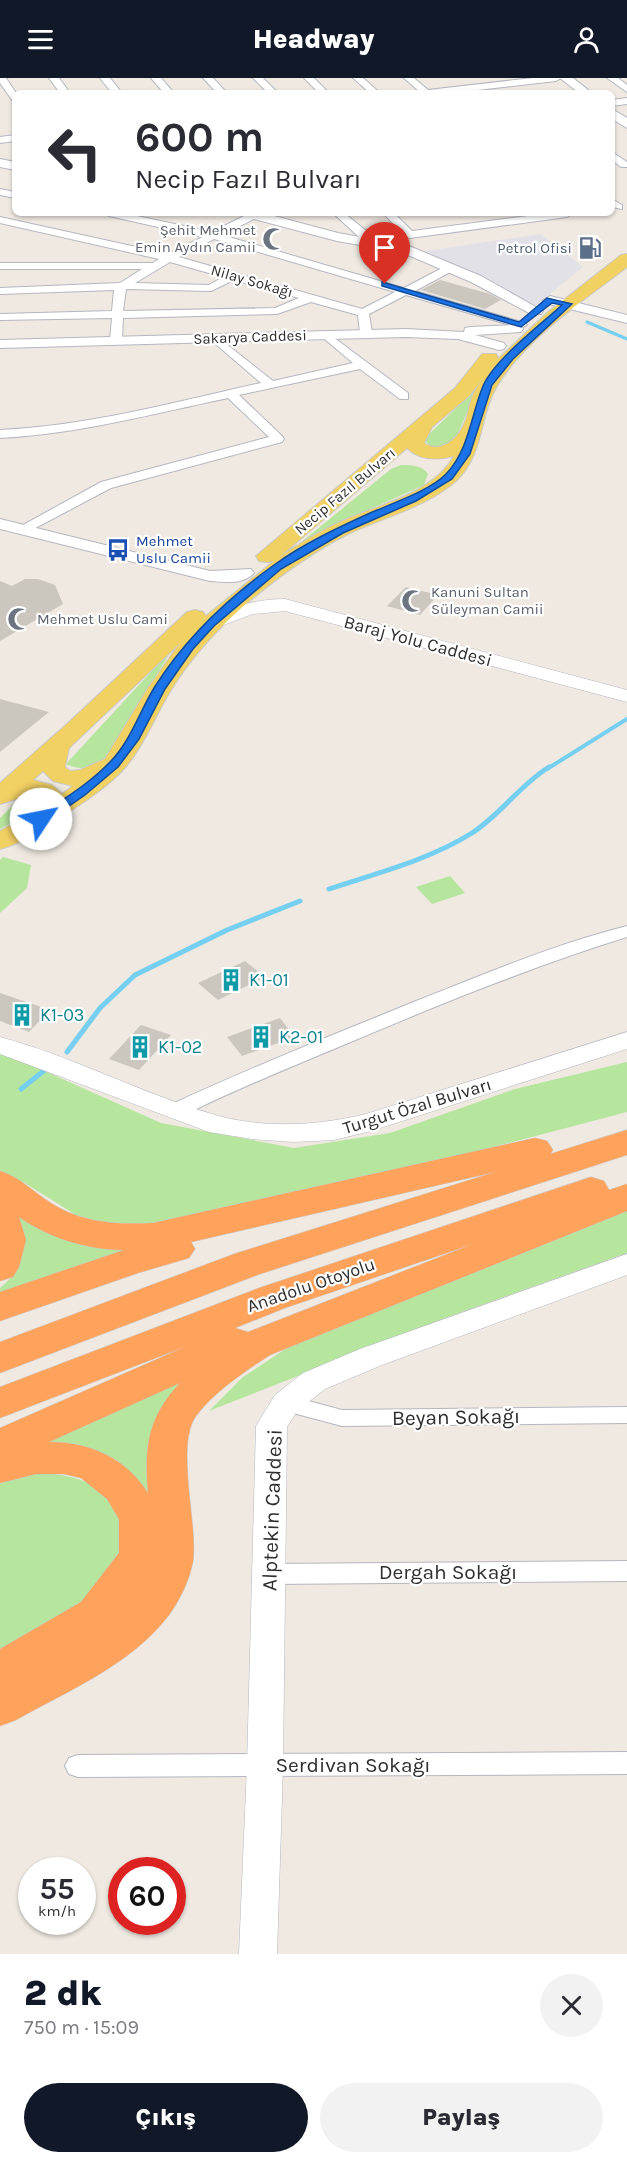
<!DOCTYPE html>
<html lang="tr">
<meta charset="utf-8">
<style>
:root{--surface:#fff;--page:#f2f2f3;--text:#2b2b33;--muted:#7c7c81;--accent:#111827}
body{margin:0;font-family:Karla,sans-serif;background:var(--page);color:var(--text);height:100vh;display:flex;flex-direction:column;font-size:22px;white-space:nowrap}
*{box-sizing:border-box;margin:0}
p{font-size:20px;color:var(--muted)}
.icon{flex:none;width:33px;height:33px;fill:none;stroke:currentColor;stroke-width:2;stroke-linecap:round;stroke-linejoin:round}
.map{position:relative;height:1876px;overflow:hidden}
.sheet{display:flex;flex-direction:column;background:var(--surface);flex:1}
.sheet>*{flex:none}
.hud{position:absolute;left:12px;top:12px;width:603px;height:126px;border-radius:9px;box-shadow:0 2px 4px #0004;background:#fff;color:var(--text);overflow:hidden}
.speed{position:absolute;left:18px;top:1779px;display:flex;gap:12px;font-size:30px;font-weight:700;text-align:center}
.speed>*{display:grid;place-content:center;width:78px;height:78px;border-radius:50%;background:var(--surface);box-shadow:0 2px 4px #0004;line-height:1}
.speed small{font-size:15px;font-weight:400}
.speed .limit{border:9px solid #d22;background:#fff;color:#111}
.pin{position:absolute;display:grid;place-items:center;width:51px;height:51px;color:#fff;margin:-62px -26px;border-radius:50% 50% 50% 0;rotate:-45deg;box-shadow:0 0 6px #0007}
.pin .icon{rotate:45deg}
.me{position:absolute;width:66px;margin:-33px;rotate:56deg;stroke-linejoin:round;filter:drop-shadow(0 0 4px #0008)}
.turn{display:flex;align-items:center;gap:21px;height:126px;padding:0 24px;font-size:27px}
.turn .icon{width:78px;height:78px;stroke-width:2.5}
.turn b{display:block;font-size:42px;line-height:51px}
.round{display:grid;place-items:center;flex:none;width:63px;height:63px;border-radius:32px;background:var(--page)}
.overview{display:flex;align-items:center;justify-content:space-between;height:102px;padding:0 24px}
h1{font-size:36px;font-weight:800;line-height:45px;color:var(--accent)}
.cta{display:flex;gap:12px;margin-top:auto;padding:12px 24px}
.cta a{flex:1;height:69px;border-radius:36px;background:var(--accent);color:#fff;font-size:24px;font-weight:800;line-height:69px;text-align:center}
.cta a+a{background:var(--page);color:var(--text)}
header{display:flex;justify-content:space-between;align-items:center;height:78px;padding:0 24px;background:var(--accent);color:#fff;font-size:27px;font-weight:800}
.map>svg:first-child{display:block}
.industrial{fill:#e3e1e8}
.green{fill:#b6e59e}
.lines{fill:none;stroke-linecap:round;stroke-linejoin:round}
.stream-far2{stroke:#75cff0;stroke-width:3}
.stream-far1{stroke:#75cff0;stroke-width:4}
.stream{stroke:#75cff0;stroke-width:5}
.building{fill:#cbc7bf}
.minor-casing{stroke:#b4b7c1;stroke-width:2}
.tertiary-casing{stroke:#b4b7c1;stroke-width:2}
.secondary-casing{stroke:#b4b7c1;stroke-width:1}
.primary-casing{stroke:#c9c9c9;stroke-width:2}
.motorway-casing{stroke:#c9c9c9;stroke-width:1}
.minor{fill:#fff;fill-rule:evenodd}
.tertiary{fill:#fff;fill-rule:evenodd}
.secondary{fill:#fff;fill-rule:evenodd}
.primary{fill:#f2d163;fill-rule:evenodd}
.motorway{fill:#ffa35c;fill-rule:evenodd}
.route{fill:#1a73e8;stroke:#114b97;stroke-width:1.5}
.labels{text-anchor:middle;stroke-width:4.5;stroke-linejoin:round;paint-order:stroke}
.far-worship-label{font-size:15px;fill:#5b616d;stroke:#fff;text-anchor:start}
.far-service-label{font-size:15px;fill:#4e5e75;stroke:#fff;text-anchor:end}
.far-street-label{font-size:15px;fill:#2e2e2e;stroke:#fff}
.far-transit-label{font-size:15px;fill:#164399;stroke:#fff;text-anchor:start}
.street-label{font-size:18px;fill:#2e2e2e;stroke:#fff}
.culture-label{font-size:18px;fill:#0d838f;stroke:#fff;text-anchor:start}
.near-street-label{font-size:21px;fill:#2e2e2e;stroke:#fff}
</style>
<header><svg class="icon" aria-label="menu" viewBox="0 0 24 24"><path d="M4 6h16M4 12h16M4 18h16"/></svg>Headway<svg class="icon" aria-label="person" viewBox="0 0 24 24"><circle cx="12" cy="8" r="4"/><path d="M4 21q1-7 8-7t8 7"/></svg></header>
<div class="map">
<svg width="627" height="1876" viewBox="0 0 627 1876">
<rect width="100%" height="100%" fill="#efe9e1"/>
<!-- industrial -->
<path class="industrial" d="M541 156 583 189 535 228 425 173Z"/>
<!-- green -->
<g class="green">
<path d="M479 308 454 364 447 369H430L424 361Z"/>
<path d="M401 387C411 387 422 387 428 396L424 407 357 437 289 474 391 391Z"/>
<path d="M172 571 105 684C90 690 80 693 66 686Z"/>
<path d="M23 717 42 721 41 729 0 751V740Z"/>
<path d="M3 779 31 787 27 810 0 835V782Z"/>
<path d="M450 798 465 815 432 826 416 809Z"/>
<path d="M0 973 161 1045 294 1070 390 1055 515 1011 627 984V1034L390 1096 172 1149H119L76 1137 23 1104 0 1094Z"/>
<path d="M17 1129 155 1166 0 1219V1210L12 1199Z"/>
<path d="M627 1131V1175L448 1239 209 1333 243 1299 287 1270Z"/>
<path d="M190 1298 154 1429 33 1370Z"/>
<path d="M25 1393C61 1396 112 1399 120 1443 123 1457 121 1472 121 1486L85 1528 0 1577V1401Z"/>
</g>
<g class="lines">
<!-- stream-far2 -->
<path class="stream-far2" d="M587 244 627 261"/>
<!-- stream-far1 -->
<path class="stream-far1" d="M547 691 627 641"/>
<!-- stream -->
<g class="stream">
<path d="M329 811C377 795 429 782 472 755 501 736 520 707 549 689"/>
<path d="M67 974 100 930 135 897 227 852 300 823"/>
<path d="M21 1011 46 991"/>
</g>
</g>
<!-- building -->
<g class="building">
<path d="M440 202 490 216 501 222 485 231 421 212Z"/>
<path d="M25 501H38L55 507 63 526 0 563V503L12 508Z"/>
<path d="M406 509 438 517 420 537 387 528Z"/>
<path d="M0 621 49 634 0 674Z"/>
<path d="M245 883 265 899 218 922 198 905Z"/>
<path d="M0 915 50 932 29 954 0 943Z"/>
<path d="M280 940 295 959 242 978 227 959Z"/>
<path d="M141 947 171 957 139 992 109 981Z"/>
</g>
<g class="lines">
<!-- minor casing -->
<g class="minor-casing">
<g id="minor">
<path d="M0 0H6L16 15 15 23 12 22 0 5Z"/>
<path d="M49 0H59L70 15H60Z"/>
<path d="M100 0H110L122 15H112Z"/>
<path d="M151 0H161L174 15H164Z"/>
<path d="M203 0H213L227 15H217Z"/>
<path d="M253 0H263L278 15H268Z"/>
<path d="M304 0H314L329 15H319Z"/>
<path d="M353 0H363L380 15H370Z"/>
<path d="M404 0H414L428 12 533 0H561L556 3 452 15H421Z"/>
<path d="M607 0H618L627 7V14Z"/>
<path d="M627 20V26L612 28V22Z"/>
<path d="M15 57V63L0 65V59Z"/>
<path d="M612 74 627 84V89H621L612 82Z"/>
<path d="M0 111 15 114V120L0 117Z"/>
<path d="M612 121 622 127V131L612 129Z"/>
<path d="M104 135H123L212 154 250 135H258V139L222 157 404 210 446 188H454V192L415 213 525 245 527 247 521 250 406 217 369 236 372 255 366 258 360 255 358 237 311 224 277 236 123 240 122 262 116 265 110 262 112 240 0 242V236L112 233 114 212 0 216V210L120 205 142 191H0V185H153L159 181 0 145V139L168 176 203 159 109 138ZM214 161 395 214 362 231 179 179ZM170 184 223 199 209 207 135 205ZM234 202 299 220 275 230 123 233 126 211 211 213Z"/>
<path d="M333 135H344L380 164 375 167 360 160Z"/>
<path d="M383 135H394L412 153 551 135 572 136 567 139 410 160 406 159Z"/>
<path d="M325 253 408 315V321H400L360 291 239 317 282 358 284 361 282 364 111 410 26 455H16L14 452 101 404 269 359 228 320C152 336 78 356 0 360V352C89 348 175 324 261 305L211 262V258L215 257 273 303 353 285 321 258 319 256Z"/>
<path d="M627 848V859C534 888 443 925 353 963 296 987 238 1010 182 1038L175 1039 168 1038 166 1033 168 1028C249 990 333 957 416 923 485 896 555 866 627 848Z"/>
<path d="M286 1317 342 1332 627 1329V1345L342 1348 278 1331 275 1325 278 1319Z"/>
<path d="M627 1483V1503L270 1506 262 1503 258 1496 262 1489 270 1486Z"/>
<path d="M627 1674V1696L78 1699 69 1696 65 1688 69 1680 78 1677Z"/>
</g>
</g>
<!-- tertiary casing -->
<g class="tertiary-casing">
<g id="tertiary">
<path d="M560 0H573L592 15H579Z"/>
<path d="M612 31 627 40V50L612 41Z"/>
<path d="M0 81 15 84V92L0 89Z"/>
<path d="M242 135H263L338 155 409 168 481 198 543 233 541 236H531L471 204 401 174 337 163 243 138Z"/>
<path d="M550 218 627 237V245L545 225 543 222Z"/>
<path d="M516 247 521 248 523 251 521 254 475 257 504 265 506 268 504 271 499 272 458 261 406 259 0 270V262L406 251 464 254 465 250 470 249Z"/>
<path d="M0 441 210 493 251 491 254 495C243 507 224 504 210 503L0 451Z"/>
</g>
</g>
<!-- secondary casing -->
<g class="secondary-casing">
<g id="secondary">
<path d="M285 521 627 612V624L285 533 253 536 210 552 203 550 200 546 203 542C230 529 255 521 285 521Z"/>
<path d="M627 954V971L371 1053 334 1062 294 1064 252 1061 209 1054 0 976V959C72 978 140 1015 212 1036 261 1051 317 1048 366 1036Z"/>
<path d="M627 1176V1197L382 1287 325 1311 297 1333 287 1349 283 1688 277 1876H239L247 1688 256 1348 275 1317 303 1295 360 1271Z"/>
</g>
</g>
<!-- primary casing -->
<g class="primary-casing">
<path id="primary" d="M627 176V189C584 222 525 261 497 308 479 338 484 376 457 402 427 429 384 439 348 456 312 474 278 499 247 525 216 552 189 581 168 617 153 642 142 672 121 694 102 713 78 728 56 742 39 753 20 766 0 771V753L34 734 41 723 30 717 0 726V705L67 646 187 534 195 532 203 534 206 538 274 483 267 484 259 483 256 478 455 310 482 276H496L498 280 496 283 547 235 621 177ZM487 295C481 302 476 310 472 319 469 328 468 338 464 346 457 362 440 376 424 365L432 349 469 318ZM407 370C420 383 438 382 454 378 433 416 377 427 340 444 318 454 297 467 277 481ZM180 565 148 610 105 681 80 692 70 693 65 689 69 670ZM43 693 53 703 73 708 62 716 52 707 33 702Z"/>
</g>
<!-- motorway casing -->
<g class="motorway-casing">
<g id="motorway">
<path d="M627 1052V1077L260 1196 0 1295V1264L234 1176 495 1094 191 1164 195 1171 189 1180 138 1195 0 1243V1214L124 1172C88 1172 49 1160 19 1139L26 1162 19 1189 13 1199 0 1203V1093C20 1099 33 1114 51 1125 82 1145 117 1147 153 1145L535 1060 547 1063 553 1072 550 1076Z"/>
<path d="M591 1099 604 1103 609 1112 627 1106V1133L270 1277C244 1294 215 1313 196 1338 175 1367 198 1447 193 1483 190 1501 180 1522 169 1537 131 1587 69 1612 16 1642L0 1648V1571L81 1524 119 1475V1441L107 1421 81 1400 64 1396H36L0 1405V1350L187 1268 0 1340V1309L259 1210ZM473 1166 248 1254 235 1250 285 1230ZM180 1305C148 1339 144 1369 148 1415 126 1380 90 1364 49 1364Z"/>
</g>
</g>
<!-- minor -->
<use href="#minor" class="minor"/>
<!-- tertiary -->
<use href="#tertiary" class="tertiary"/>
<!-- secondary -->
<use href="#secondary" class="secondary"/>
<!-- primary -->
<use href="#primary" class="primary"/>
<!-- motorway -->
<use href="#motorway" class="motorway"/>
</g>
<!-- route -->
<path class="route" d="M382 204 519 244 547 220 572 226 513 281 492 307 470 376 452 401 416 423 343 455 281 491 214 548 193 571 165 611 139 661 118 689 85 717 46 744H37V739C62 722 89 706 110 684 130 664 139 635 154 610 184 562 228 520 274 487 303 466 337 450 370 435 391 426 431 412 446 396 469 372 471 337 483 308 494 282 540 247 562 227L552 225 521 249 382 208Z"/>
<!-- icons -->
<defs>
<g id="mosque-bare" transform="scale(1.8)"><path d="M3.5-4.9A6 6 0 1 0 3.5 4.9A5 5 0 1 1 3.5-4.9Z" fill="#6b7280" stroke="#fff" stroke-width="2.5" paint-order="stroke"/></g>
<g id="fuel-bare" transform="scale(1.8)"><path d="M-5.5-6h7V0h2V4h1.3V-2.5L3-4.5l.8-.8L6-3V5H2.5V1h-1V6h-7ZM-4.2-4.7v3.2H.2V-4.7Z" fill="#5c6f8a" stroke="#fff" stroke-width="2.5" paint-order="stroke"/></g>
<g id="bus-bare" transform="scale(1.8)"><path d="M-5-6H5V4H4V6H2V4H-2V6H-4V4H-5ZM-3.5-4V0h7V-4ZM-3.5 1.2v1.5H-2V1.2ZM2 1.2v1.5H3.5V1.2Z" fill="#1a4fb4" stroke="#fff" stroke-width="2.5" paint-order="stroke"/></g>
<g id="building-bare" transform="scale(1.8)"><path d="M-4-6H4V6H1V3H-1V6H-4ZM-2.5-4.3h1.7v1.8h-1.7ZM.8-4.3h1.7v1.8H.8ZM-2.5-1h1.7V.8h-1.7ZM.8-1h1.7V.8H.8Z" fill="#0f9aa8" stroke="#fff" stroke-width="2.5" paint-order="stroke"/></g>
</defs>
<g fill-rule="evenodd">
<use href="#mosque-bare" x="274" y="161"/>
<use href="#fuel-bare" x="590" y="170"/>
<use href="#bus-bare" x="118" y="472"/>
<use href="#mosque-bare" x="413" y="523"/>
<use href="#mosque-bare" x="19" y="541"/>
<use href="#building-bare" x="231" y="902"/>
<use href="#building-bare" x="22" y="937"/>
<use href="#building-bare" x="261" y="959"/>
<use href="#building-bare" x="140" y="969"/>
</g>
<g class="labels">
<!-- far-worship labels -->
<g class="far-worship-label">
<text x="256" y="157" text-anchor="end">Şehit Mehmet<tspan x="256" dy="17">Emin Aydın Camii</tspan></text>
<text x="431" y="519">Kanuni Sultan<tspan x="431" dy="17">Süleyman Camii</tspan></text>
<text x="37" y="546">Mehmet Uslu Cami</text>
</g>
<!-- far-service labels -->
<g class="far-service-label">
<text x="572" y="175">Petrol Ofisi</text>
</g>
<!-- far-street labels -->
<g class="far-street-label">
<text transform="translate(252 203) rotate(16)" y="5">Nilay Sokağı</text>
<text transform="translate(250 259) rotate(-2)" y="5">Sakarya Caddesi</text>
<text transform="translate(345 413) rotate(-40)" y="5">Necip Fazıl Bulvarı</text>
</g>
<!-- far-transit labels -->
<g class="far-transit-label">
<text x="136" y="468">Mehmet<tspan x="136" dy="17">Uslu Camii</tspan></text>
</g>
<!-- street labels -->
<g class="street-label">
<text transform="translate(418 563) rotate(15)" y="6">Baraj Yolu Caddesi</text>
<text transform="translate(417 1028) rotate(-17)" y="6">Turgut Özal Bulvarı</text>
<text transform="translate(311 1207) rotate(-19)" y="6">Anadolu Otoyolu</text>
</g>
<!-- culture labels -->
<g class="culture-label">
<text x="249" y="908">K1-01</text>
<text x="40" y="943">K1-03</text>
<text x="279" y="965">K2-01</text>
<text x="158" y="975">K1-02</text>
</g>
<!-- near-street labels -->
<g class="near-street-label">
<text transform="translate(456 1339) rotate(-1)" y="7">Beyan Sokağı</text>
<text transform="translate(272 1432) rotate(-88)" y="7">Alptekin Caddesi</text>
<text x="448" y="1501">Dergah Sokağı</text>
<text x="353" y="1694">Serdivan Sokağı</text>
</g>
</g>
</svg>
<div class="speed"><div>55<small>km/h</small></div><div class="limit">60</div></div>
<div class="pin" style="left:385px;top:206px;background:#d93025"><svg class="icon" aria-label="arrive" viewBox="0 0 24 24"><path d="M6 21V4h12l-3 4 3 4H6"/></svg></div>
<svg class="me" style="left:41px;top:741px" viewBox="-20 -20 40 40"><circle r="19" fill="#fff"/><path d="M0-13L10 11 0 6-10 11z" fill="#1a73e8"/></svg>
<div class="hud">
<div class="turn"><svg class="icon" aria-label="left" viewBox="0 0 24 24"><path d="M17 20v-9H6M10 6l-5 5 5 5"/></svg><div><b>600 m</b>Necip Fazıl Bulvarı</div></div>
</div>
</div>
<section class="sheet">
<div class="overview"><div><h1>2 dk</h1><p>750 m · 15:09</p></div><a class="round"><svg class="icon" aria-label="close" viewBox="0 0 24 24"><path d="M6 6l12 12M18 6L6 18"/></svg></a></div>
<div class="cta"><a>Çıkış</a><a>Paylaş</a></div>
</section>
